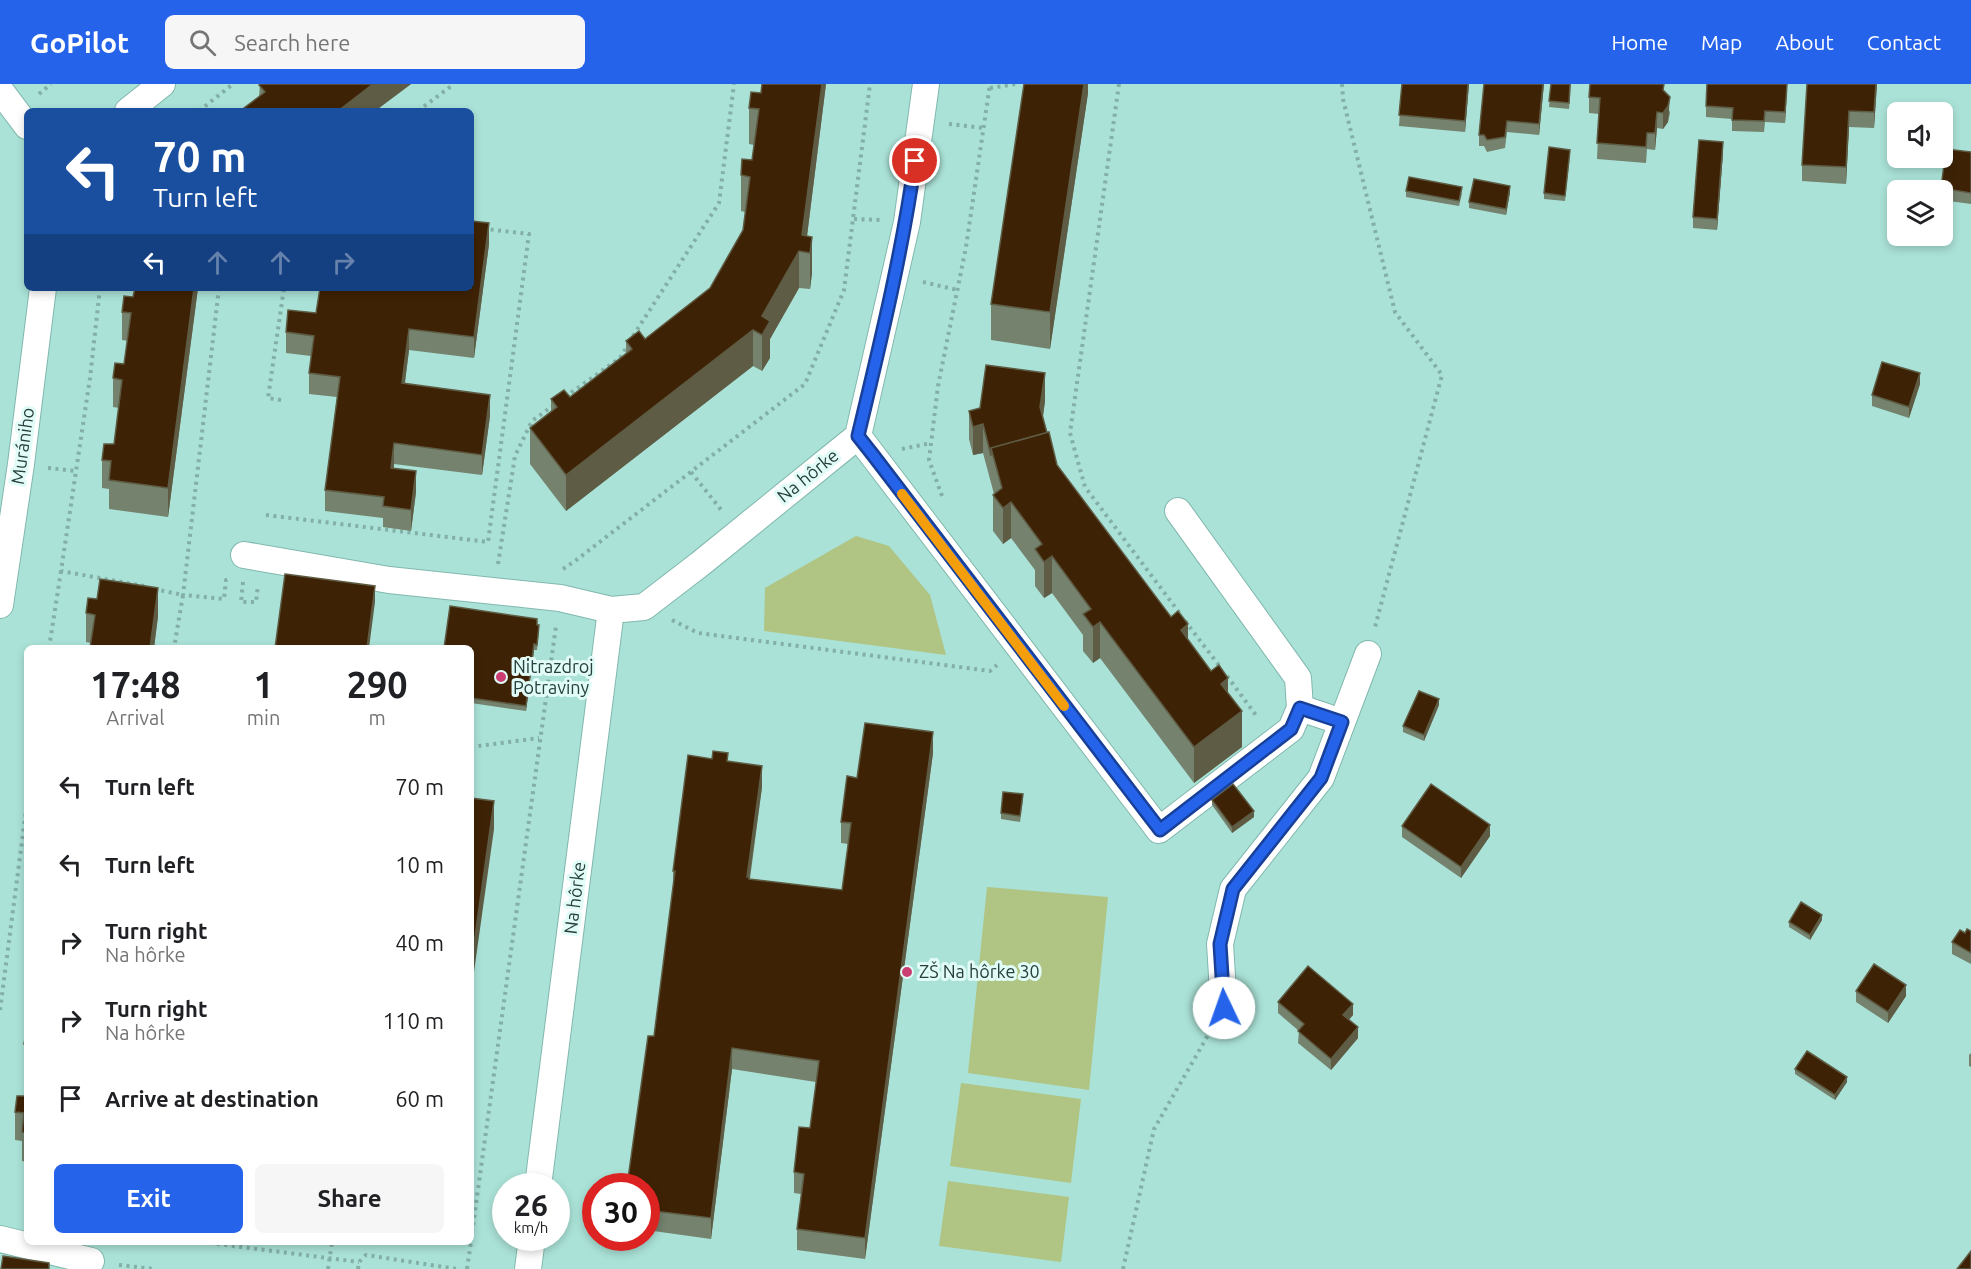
<!DOCTYPE html>
<meta charset="utf-8">
<style>
:root{--surface:#fff;--page:#f6f6f6;--text:#202124;--muted:#757577;--accent:#2563eb}
body{margin:0;font-family:Ubuntu,sans-serif;background:var(--page);color:var(--text);height:100vh;display:flex;flex-direction:column;font-size:22px;white-space:nowrap}
*{box-sizing:border-box;margin:0}
p{font-size:20px;color:var(--muted)}
.icon{flex:none;width:33px;height:33px;fill:none;stroke:currentColor;stroke-width:2;stroke-linecap:round;stroke-linejoin:round}
.map{position:relative;flex:1;overflow:hidden}
.drawer{position:absolute;left:24px;top:561px;width:450px;height:600px;display:flex;flex-direction:column;background:var(--surface);border-radius:9px;box-shadow:0 3px 9px #0003}
.drawer>*{flex:none}
.hud{position:absolute;left:24px;top:24px;width:450px;height:183px;border-radius:9px;box-shadow:0 3px 9px #0003;background:#1a4fa0;color:#fff;overflow:hidden}
.fabs{position:absolute;left:1887px;top:18px;display:grid;gap:12px}
.fabs a{display:grid;place-items:center;width:66px;height:66px;border-radius:9px;background:var(--surface);box-shadow:0 3px 9px #0003;font-size:30px}
.speed{position:absolute;left:492px;top:1089px;display:flex;gap:12px;font-size:30px;font-weight:700;text-align:center}
.speed>*{display:grid;place-content:center;width:78px;height:78px;border-radius:50%;background:var(--surface);box-shadow:0 3px 9px #0003;line-height:1}
.speed small{font-size:15px;font-weight:400}
.speed .limit{border:9px solid #d22;background:#fff;color:#111}
.pin{position:absolute;display:grid;place-items:center;width:51px;height:51px;color:#fff;margin:-26px;border:3px solid #fff;border-radius:50%;box-shadow:0 2px 6px #0007}
.me{position:absolute;width:66px;margin:-33px;rotate:357deg;stroke-linejoin:round;filter:drop-shadow(0 0 4px #0008)}
.turn{display:flex;align-items:center;gap:21px;height:126px;padding:0 30px;font-size:27px}
.turn .icon{width:78px;height:78px;stroke-width:2.5}
.turn b{display:block;font-size:42px;line-height:51px}
.lanes{display:flex;align-items:center;height:57px;padding:0 30px;background:#0003;justify-content:center;gap:30px;direction:ltr}
.lanes .off{opacity:.35}
.eta{display:flex;justify-content:space-evenly;align-items:center;height:102px;text-align:center}
.eta b{font-size:36px;font-weight:700;line-height:42px}
.button{display:flex;gap:12px;margin-top:auto;padding:12px 30px}
.button a{flex:1;height:69px;border-radius:9px;background:var(--accent);color:#fff;font-size:24px;font-weight:700;line-height:69px;text-align:center}
.button a+a{background:var(--page);color:var(--text)}
ul{padding:0;list-style:none}
li{display:flex;align-items:center;gap:18px;height:78px;padding:0 30px}
li div{flex:1}
li b{display:block;font-size:22px}
li em{font-style:normal}
header{display:flex;align-items:center;gap:36px;box-sizing:border-box;height:84px;padding:0 30px;background:var(--accent);color:#fff}
header strong{font-size:28px}
nav{display:flex;gap:33px;margin-inline-start:auto;font-size:21px}
.search{width:420px;height:54px;background:var(--page);display:flex;align-items:center;gap:15px;box-sizing:border-box;padding:0 21px;border-radius:9px;color:var(--muted);font-size:22px}
.map>svg:first-child{display:block}
.green{fill:#b0c483}
.lines{fill:none;stroke-linecap:round;stroke-linejoin:round}
.street-casing{stroke:#81b8ae;stroke-width:28}
.path{stroke:#82afa6;stroke-width:4;stroke-dasharray:3 4.5;stroke-linecap:butt}
.street{stroke:#fff;stroke-width:26}
.wall{fill:#74826e}
.shaded-wall{fill:#5e5c44}
.building{fill:#3e2205;stroke:#5e5c44;stroke-width:1.5}
.route-casing{stroke:#184099;stroke-width:15}
.route{stroke:#2563eb;stroke-width:10}
.slow{stroke:#f59e0b;stroke-width:10}
.poi-dot{fill:#ca3e72;stroke:#e1fcf7;stroke-width:2}
.labels{text-anchor:middle;stroke-width:6;stroke-linejoin:round;paint-order:stroke}
.street-label{font-size:18px;fill:#283f3b;stroke:#e1fcf7}
.poi-label{font-size:18px;fill:#283f3b;stroke:#e1fcf7;text-anchor:start}
</style>
<header>
<strong>GoPilot</strong>
<div class="search"><svg class="icon" aria-label="search" viewBox="0 0 24 24"><circle cx="10" cy="10" r="6"/><path d="M15 15l6 6"/></svg>Search here</div>
<nav><a>Home</a><a>Map</a><a>About</a><a>Contact</a></nav>
</header>
<div class="map">
<svg width="1971" height="1185" viewBox="0 0 1971 1185">
<rect width="100%" height="100%" fill="#aae2d7"/>
<!-- green -->
<g class="green">
<path d="M856 452 889 462 930 511 946 571 764 547 765 504Z"/>
<path d="M987 803 1108 813 1089 1006 968 989Z"/>
<path d="M961 999 1081 1015 1071 1099 950 1082Z"/>
<path d="M948 1097 1069 1113 1061 1178 939 1162Z"/>
</g>
<g class="lines">
<!-- street casing -->
<g class="street-casing">
<g id="street">
<path d="M0 6 27 42"/>
<path d="M128 27 162 0"/>
<path d="M858 352 1159 746 1291 645 1300 624 1298 594 1178 427"/>
<path d="M244 471 389 496 560 514 611 526"/>
<path d="M0 521 21 380 43 204"/>
<path d="M1300 624 1342 638"/>
<path d="M1224 924 1220 860 1233 805 1321 694 1368 570"/>
<path d="M538 1102 611 526 644 523 700 480 858 352 907 138 926 0"/>
<path d="M0 1155 91 1177"/>
<path d="M528 1185 532 1154"/>
</g>
</g>
<!-- path -->
<g class="path">
<path d="M1119 0 1070 349 1085 403 1181 531"/>
<path d="M1342 0 1343 15 1395 228 1442 291 1375 543"/>
<path d="M990 4 1016 0"/>
<path d="M39 10 51 0"/>
<path d="M199 27 233 0"/>
<path d="M418 27 454 0"/>
<path d="M949 40 984 44"/>
<path d="M854 135 880 136"/>
<path d="M923 198 958 206"/>
<path d="M100 204 90 294 61 487 144 502"/>
<path d="M219 204 183 511 224 515 226 496H230"/>
<path d="M633 252 719 119 734 0"/>
<path d="M565 313 620 274 628 261"/>
<path d="M281 316 268 314 284 204"/>
<path d="M902 365 931 359"/>
<path d="M48 384 76 387"/>
<path d="M691 388 722 427"/>
<path d="M942 412 929 376 938 302 966 163 990 0"/>
<path d="M266 431 488 458 529 150 486 145"/>
<path d="M498 480 515 372 532 337 554 321"/>
<path d="M563 485 575 477 805 300 844 206 870 0"/>
<path d="M243 498 241 518H256L258 501"/>
<path d="M154 505 183 511 174 564"/>
<path d="M672 536 698 549 990 587 997 581"/>
<path d="M1185 537 1221 584"/>
<path d="M49 564 61 487"/>
<path d="M1227 592 1258 634"/>
<path d="M471 663 539 654"/>
<path d="M0 926 27 719"/>
<path d="M471 1156 556 542"/>
<path d="M202 1158 359 1178"/>
<path d="M119 1181 154 1185"/>
<path d="M328 1185 332 1158"/>
<path d="M358 1185 359 1178 366 1171 457 1185"/>
<path d="M467 1185 471 1158"/>
<path d="M1123 1185 1154 1045 1211 946"/>
</g>
<!-- street -->
<use href="#street" class="street"/>
</g>
<!-- wall -->
<g class="wall">
<path d="M260 0H411L375 27 259 13Z"/>
<path d="M762 0H826L807 152 812 153V189L810 205 799 204 770 255V274L762 287 753 282 566 427 530 380V344L551 327V315L570 313 626 269V257L645 255 710 204 743 146 745 128 741 127V91L752 76 754 61 749 60V24L761 9Z"/>
<path d="M1088 0V9L1050 265 991 256V220Z"/>
<path d="M1402 0H1469L1465 48 1399 42Z"/>
<path d="M1484 0H1544L1539 51 1507 48 1505 64 1487 68 1484 62H1479V51Z"/>
<path d="M1551 0H1571L1569 25 1549 23Z"/>
<path d="M1664 0V7L1670 29 1668 38 1663 45 1657 44 1655 66 1647 65 1646 79 1597 75 1599 30 1589 29V13Z"/>
<path d="M1807 0H1877L1874 44 1849 43 1846 100 1802 97V81Z"/>
<path d="M1787 7 1785 39 1765 38 1764 48 1732 47V35L1706 33V22Z"/>
<path d="M1946 65 1971 68V120L1942 116V106H1941Z"/>
<path d="M1723 69 1717 146 1693 144V133Z"/>
<path d="M1570 71 1565 117 1544 115V109Z"/>
<path d="M1406 107 1462 109 1459 122 1406 113Z"/>
<path d="M1510 108 1506 131 1469 124V118Z"/>
<path d="M489 160 474 274 409 266 405 299 490 332 482 391 394 380V384L416 408 411 447 383 443V434L325 427V406L337 313 309 310V289L311 272 286 269V248L316 229 471 204Z"/>
<path d="M135 204H198L168 433 109 425V405L102 404V376L114 360 119 324 113 323V294L124 280 128 257 122 256V228L133 213Z"/>
<path d="M1920 300 1909 334 1872 322V311Z"/>
<path d="M1045 317 1043 333 1057 381 1228 610 1242 663 1194 699 1100 574 1093 579 1083 567V551L1052 509 1044 514 1035 502V486L1011 454 1003 460 993 447V411L994 410 983 369 973 371 969 355V327Z"/>
<path d="M86 529 158 532 154 564H90L91 559 86 558Z"/>
<path d="M537 540 539 547 537 566H534L526 627 471 619V564Z"/>
<path d="M1439 621 1424 657 1403 648V642Z"/>
<path d="M933 669 865 1175 797 1166V1145L801 1110 794 1109V1088L810 1044 816 998 732 985 711 1155 646 1146V1102L654 952 673 805V787L728 677 762 703 750 795 842 806 848 760 841 759V738L857 694Z"/>
<path d="M1023 716 1020 738 1001 735V729Z"/>
<path d="M1212 716 1254 733 1232 749 1212 721Z"/>
<path d="M1402 742 1490 752 1461 794 1402 753Z"/>
<path d="M1822 836 1810 856 1789 843V838Z"/>
<path d="M1971 847V880L1952 870V858L1965 849Z"/>
<path d="M1856 907 1906 912 1888 939 1856 918Z"/>
<path d="M1278 918 1353 931 1349 936 1358 954 1331 986 1298 959 1299 947 1278 929Z"/>
<path d="M27 945V989H24V960Z"/>
<path d="M1971 969V983L1969 982V971Z"/>
<path d="M1795 985 1847 998 1835 1016 1795 990Z"/>
<path d="M27 1011V1078L22 1077V1057L15 1056V1028Z"/>
</g>
<!-- shaded-wall -->
<g class="shaded-wall">
<path d="M373 0H411L375 27H338Z"/>
<path d="M822 0H826L805 168 802 151Z"/>
<path d="M1084 0H1088V9L1050 265V228Z"/>
<path d="M1468 0H1469L1465 48V37Z"/>
<path d="M1543 0H1544L1539 51V40Z"/>
<path d="M1787 0V7L1785 39V28Z"/>
<path d="M1876 0H1877L1874 44V28Z"/>
<path d="M1670 13 1668 38 1663 45V29Z"/>
<path d="M1849 27V43L1846 100V83Z"/>
<path d="M1657 28V44L1655 66V49Z"/>
<path d="M1723 58V69L1717 146V135Z"/>
<path d="M1510 102V108L1506 131V125Z"/>
<path d="M489 139V160L474 274V253Z"/>
<path d="M812 153V189L810 205V169Z"/>
<path d="M799 167V204L770 255V274L762 287V232Z"/>
<path d="M194 204H198L168 433V404Z"/>
<path d="M409 245V266L402 320V299Z"/>
<path d="M753 246V282L566 427V391Z"/>
<path d="M1045 289V317L1040 352V323Z"/>
<path d="M1920 289V300L1909 334V323Z"/>
<path d="M490 311V332L482 391V371Z"/>
<path d="M983 340V369L973 371V343Z"/>
<path d="M394 359V380L391 404V384Z"/>
<path d="M416 387V408L411 447V426Z"/>
<path d="M1011 418V454L1003 460V424Z"/>
<path d="M1052 472V509L1044 514V478Z"/>
<path d="M375 502V518L369 564H367Z"/>
<path d="M158 504V532L154 564H150Z"/>
<path d="M1100 538V574L1093 579V543Z"/>
<path d="M1188 540V577L1181 546Z"/>
<path d="M534 560V566L526 627V622Z"/>
<path d="M1228 594V630L1221 600Z"/>
<path d="M1439 615V621L1424 657V651Z"/>
<path d="M1242 627V663L1194 699V663Z"/>
<path d="M933 648V669L865 1175V1154Z"/>
<path d="M762 682V703L749 797 747 793Z"/>
<path d="M494 717V745L471 909V881Z"/>
<path d="M1254 727V733L1232 749V743Z"/>
<path d="M1490 741V752L1461 794V783Z"/>
<path d="M1822 831V836L1810 856V851Z"/>
<path d="M1906 901V912L1888 939V928Z"/>
<path d="M1353 920V931L1343 942V931Z"/>
<path d="M1358 943V954L1331 986V975Z"/>
<path d="M732 964V985L711 1155V1134Z"/>
<path d="M1847 993V998L1835 1016V1011Z"/>
</g>
<!-- building -->
<g class="building">
<path d="M260 0H373L338 27H240L265 8 259 1Z"/>
<path d="M762 0H822L802 151 812 153 810 169 799 167 762 232 770 237 762 251 753 246 566 391 530 344 557 323 551 315 564 306 570 313 632 265 626 257 639 247 645 255 710 204 743 146 750 93 741 91 742 75 752 76 759 25 749 24 751 8 761 9Z"/>
<path d="M1024 0H1084L1050 228 991 220Z"/>
<path d="M1402 0H1468L1465 37 1399 31Z"/>
<path d="M1484 0H1543L1539 40 1507 37 1505 53 1487 56 1484 51H1479Z"/>
<path d="M1551 0H1570L1569 19 1549 17Z"/>
<path d="M1590 0H1664L1663 6 1670 13 1668 22 1663 29 1657 28 1655 49H1647L1646 63 1597 59 1600 14 1589 13Z"/>
<path d="M1707 0H1787L1785 28 1765 27 1764 37 1732 36 1733 24 1706 22Z"/>
<path d="M1807 0H1876L1874 28 1849 27 1846 83 1802 81Z"/>
<path d="M1699 56 1723 58 1717 135 1693 133Z"/>
<path d="M1549 63 1570 66 1565 112 1544 109Z"/>
<path d="M1946 65 1971 68V109L1941 104Z"/>
<path d="M1409 93 1462 103 1459 117 1406 107Z"/>
<path d="M1474 95 1510 102 1506 125 1469 118Z"/>
<path d="M471 137 489 139 474 253 409 245 402 299 490 311 482 371 394 359 391 384 416 387 411 426 383 422 384 413 325 406 340 293 309 289 314 252 286 248 288 226 316 229 320 204H471Z"/>
<path d="M135 204H194L168 404 109 396 111 377 102 376 104 360H114L122 296 113 294 115 279 124 280 131 229 122 228 124 212 133 213Z"/>
<path d="M1882 278 1920 289 1909 323 1872 311Z"/>
<path d="M986 281 1045 289 1040 323 1047 349 991 364V372L983 340 973 343 969 327 980 324Z"/>
<path d="M1049 348 1057 381 1171 533 1178 527 1188 540 1181 546 1211 587 1219 581 1228 594 1221 600 1242 627 1194 663 1100 538 1093 543 1083 530 1091 525 1052 472 1044 478 1035 465 1042 460 1011 418 1003 424 993 411 1002 404 991 364Z"/>
<path d="M285 490 375 502 367 564H275Z"/>
<path d="M100 495 158 504 150 564H90L95 531 86 529 88 514 97 515Z"/>
<path d="M450 522 537 535V541H539L537 561 534 560 526 622 471 614V564H444Z"/>
<path d="M1419 607 1439 615 1424 651 1403 642Z"/>
<path d="M865 639 933 648 865 1154 797 1145 804 1090 794 1088 799 1043 810 1044 819 977 732 964 711 1134 646 1126V1102H627L648 952H654L675 787H673L688 671 712 675 713 667 728 669 727 677 762 682 747 793H749V795L842 806 851 739 841 738 847 692 857 694Z"/>
<path d="M1233 700 1254 727 1232 743 1212 716Z"/>
<path d="M1431 700 1490 741 1461 783 1402 742Z"/>
<path d="M1003 708 1023 710 1020 732 1001 729Z"/>
<path d="M471 714 494 717 471 881Z"/>
<path d="M1801 818 1822 831 1810 851 1789 838Z"/>
<path d="M1967 845 1971 847V869L1952 858 1960 846 1965 849Z"/>
<path d="M1874 880 1906 901 1888 928 1856 907Z"/>
<path d="M1308 882 1353 920 1343 931 1358 943 1331 975 1298 947 1304 940 1278 918Z"/>
<path d="M27 945V961L24 960Z"/>
<path d="M1807 967 1847 993 1835 1011 1795 985Z"/>
<path d="M27 1011V1049L22 1048 24 1029 15 1028 17 1012H27Z"/>
<path d="M1971 1167V1185H1957Z"/>
<path d="M3 1172 49 1179V1185H1Z"/>
</g>
<g class="lines">
<!-- route casing -->
<g class="route-casing">
<path id="route" d="M915 77C902 170 880 260 858 352L873 371 1160 746 1291 645 1300 624 1342 638 1321 694 1233 805 1220 860 1224 924"/>
</g>
<!-- route -->
<use href="#route" class="route"/>
<!-- slow -->
<path class="slow" d="M902 410 1064 622"/>
</g>
<!-- markers -->
<g class="poi-dot">
<circle cx="501" cy="593" r="6"/>
<circle cx="907" cy="888" r="6"/>
</g>
<g class="labels">
<!-- street labels -->
<g class="street-label">
<text transform="translate(23 362) rotate(-82)" y="6">Murániho</text>
<text transform="translate(808 392) rotate(-39)" y="6">Na hôrke</text>
<text transform="translate(575 814) rotate(-83)" y="6">Na hôrke</text>
</g>
<!-- poi labels -->
<g class="poi-label">
<text x="513" y="589">Nitrazdroj<tspan x="513" dy="21">Potraviny</tspan></text>
<text x="919" y="894">ZŠ Na hôrke 30</text>
</g>
</g>
</svg>
<div class="fabs">
<a><svg class="icon" aria-label="sound" viewBox="0 0 24 24"><path d="M4 9h4l5-4v14l-5-4H4zM17 9q2 3 0 6"/></svg></a>
<a><svg class="icon" aria-label="layers" viewBox="0 0 24 24"><path d="M12 4l9 5-9 5-9-5zM3 14l9 5 9-5"/></svg></a>
</div>
<div class="speed"><div>26<small>km/h</small></div><div class="limit">30</div></div>
<div class="pin" style="left:915px;top:77px;background:#d93025"><svg class="icon" aria-label="arrive" viewBox="0 0 24 24"><path d="M6 21V4h12l-3 4 3 4H6"/></svg></div>
<svg class="me" style="left:1224px;top:924px" viewBox="-20 -20 40 40"><circle r="19" fill="#fff"/><path d="M0-13L10 11 0 6-10 11z" fill="#2563eb"/></svg>
<div class="hud">
<div class="turn"><svg class="icon" aria-label="left" viewBox="0 0 24 24"><path d="M17 20v-9H6M10 6l-5 5 5 5"/></svg><div><b>70 m</b>Turn left</div></div>
<div class="lanes"><svg class="icon" aria-label="left" viewBox="0 0 24 24"><path d="M17 20v-9H6M10 6l-5 5 5 5"/></svg><svg class="icon off" aria-label="ahead" viewBox="0 0 24 24"><path d="M12 20V5M6 11l6-6 6 6"/></svg><svg class="icon off" aria-label="ahead" viewBox="0 0 24 24"><path d="M12 20V5M6 11l6-6 6 6"/></svg><svg class="icon off" aria-label="right" viewBox="0 0 24 24"><path d="M7 20v-9h11M14 6l5 5-5 5"/></svg></div>
</div>
<section class="drawer">
<div class="eta">
<div><b>17:48</b><p>Arrival</p></div>
<div><b>1</b><p>min</p></div>
<div><b>290</b><p>m</p></div>
</div>
<ul>
<li><svg class="icon" aria-label="left" viewBox="0 0 24 24"><path d="M17 20v-9H6M10 6l-5 5 5 5"/></svg><div><b>Turn left</b></div><em>70 m</em></li>
<li><svg class="icon" aria-label="left" viewBox="0 0 24 24"><path d="M17 20v-9H6M10 6l-5 5 5 5"/></svg><div><b>Turn left</b></div><em>10 m</em></li>
<li><svg class="icon" aria-label="right" viewBox="0 0 24 24"><path d="M7 20v-9h11M14 6l5 5-5 5"/></svg><div><b>Turn right</b><p>Na hôrke</p></div><em>40 m</em></li>
<li><svg class="icon" aria-label="right" viewBox="0 0 24 24"><path d="M7 20v-9h11M14 6l5 5-5 5"/></svg><div><b>Turn right</b><p>Na hôrke</p></div><em>110 m</em></li>
<li><svg class="icon" aria-label="arrive" viewBox="0 0 24 24"><path d="M6 21V4h12l-3 4 3 4H6"/></svg><div><b>Arrive at destination</b></div><em>60 m</em></li>
</ul>
<div class="button"><a>Exit</a><a>Share</a></div>
</section>
</div>
